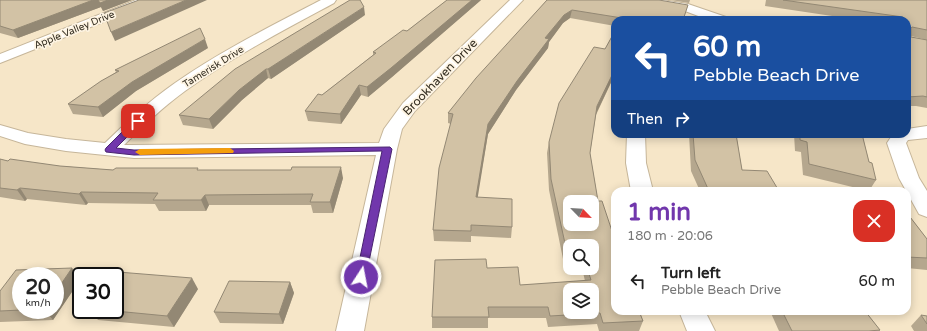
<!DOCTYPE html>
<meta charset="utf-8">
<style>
:root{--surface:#fff;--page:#f6f6f6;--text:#222;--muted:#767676;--accent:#7137ac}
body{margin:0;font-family:"Varela Round",sans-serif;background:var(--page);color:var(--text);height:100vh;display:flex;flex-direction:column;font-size:15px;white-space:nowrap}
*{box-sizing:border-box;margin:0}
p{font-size:13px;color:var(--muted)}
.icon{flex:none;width:22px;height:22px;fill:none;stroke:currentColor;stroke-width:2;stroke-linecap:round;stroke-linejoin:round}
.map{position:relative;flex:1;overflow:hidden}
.panel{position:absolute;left:611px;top:187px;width:300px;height:128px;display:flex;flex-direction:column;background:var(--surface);border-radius:12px;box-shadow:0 2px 10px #0003}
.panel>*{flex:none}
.banner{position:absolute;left:611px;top:16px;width:300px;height:122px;border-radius:12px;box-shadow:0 2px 10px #0003;background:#1a4fa0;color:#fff;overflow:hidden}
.needle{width:26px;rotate:115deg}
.fabs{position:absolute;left:563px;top:195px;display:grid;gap:8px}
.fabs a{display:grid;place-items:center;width:36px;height:36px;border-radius:8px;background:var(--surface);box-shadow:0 2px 10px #0003;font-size:20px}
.speed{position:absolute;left:12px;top:267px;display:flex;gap:8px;font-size:20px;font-weight:700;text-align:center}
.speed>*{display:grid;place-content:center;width:52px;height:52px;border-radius:50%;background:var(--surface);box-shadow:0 2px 10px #0003;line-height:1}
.speed small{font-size:10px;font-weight:400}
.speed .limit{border:2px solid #111;border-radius:6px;background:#fff;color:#111}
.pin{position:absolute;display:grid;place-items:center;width:34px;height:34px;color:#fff;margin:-17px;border-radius:8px;box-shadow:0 2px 6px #0006}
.me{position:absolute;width:44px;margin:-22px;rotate:11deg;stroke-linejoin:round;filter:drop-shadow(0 0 3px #0008)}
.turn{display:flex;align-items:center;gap:14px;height:84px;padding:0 16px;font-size:18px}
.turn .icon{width:52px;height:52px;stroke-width:2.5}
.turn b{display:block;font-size:28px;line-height:34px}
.then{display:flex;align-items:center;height:38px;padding:0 16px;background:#0003;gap:8px;font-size:15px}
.round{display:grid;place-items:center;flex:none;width:42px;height:42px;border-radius:12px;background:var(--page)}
.summary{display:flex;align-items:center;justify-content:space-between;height:68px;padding:0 16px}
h1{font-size:24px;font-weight:800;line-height:30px;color:var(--accent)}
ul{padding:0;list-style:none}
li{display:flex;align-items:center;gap:12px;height:52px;padding:0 16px}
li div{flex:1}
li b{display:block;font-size:15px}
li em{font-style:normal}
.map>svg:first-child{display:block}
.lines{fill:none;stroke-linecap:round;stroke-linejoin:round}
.minor-casing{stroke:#c6b69a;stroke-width:2}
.minor{fill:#fff;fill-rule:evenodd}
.wall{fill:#b5a78e;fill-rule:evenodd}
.shaded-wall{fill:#938874}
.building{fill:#d2c2a5;stroke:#938874;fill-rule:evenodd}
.route{fill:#7137ac;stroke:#492470}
.slow{fill:#f59e0b}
.labels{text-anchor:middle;stroke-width:3.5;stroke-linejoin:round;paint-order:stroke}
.far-street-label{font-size:10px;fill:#322c20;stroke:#fef4e2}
.street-label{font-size:12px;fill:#322c20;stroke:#fef4e2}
</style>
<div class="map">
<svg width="927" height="331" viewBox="0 0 927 331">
<rect width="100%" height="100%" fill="#f6e6c8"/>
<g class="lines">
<!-- minor casing -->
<g class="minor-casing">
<g id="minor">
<path d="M136 0H153L151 3 0 63V54Z"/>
<path d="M321 0H336L334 3C284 30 232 57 185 91 163 107 143 126 124 145L379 143 384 129 403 103 510 0H523L415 111 402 129 397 149 364 331H336L376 155 134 158 66 151 25 144 0 136V125L28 133 66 139 105 143C127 122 149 101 175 83 221 51 271 26 321 0Z"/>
<path d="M633 0H662L688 4 726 17 728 20H709L685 11 639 4 635 3Z"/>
<path d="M927 126V138L908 140 906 143 919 178 927 191V217L919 214 899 178 887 143 893 134H907V129Z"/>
<path d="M627 134H645L646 163 653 191H631L626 163Z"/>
<path d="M679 311H705L715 331H687Z"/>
</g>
</g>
<!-- minor -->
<use href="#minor" class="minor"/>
</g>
<!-- wall -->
<g class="wall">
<path d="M0 0H132L103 11 101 7 18 38 0 33Z"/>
<path d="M447 0H481L392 77 368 97 361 95 341 124 308 121 305 111 322 95 373 55V52L407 31Z"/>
<path d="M547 0 688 5 683 20H615V26L570 18 563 23 549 42 548 48 516 90 488 134 477 197 512 227 511 238 471 236V242L434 241 433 230 451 124 448 123V113Z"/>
<path d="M671 0H690L689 3Z"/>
<path d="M766 0H927V108L916 106H907V20H859L765 6ZM911 36 927 40 911 37Z"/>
<path d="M365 15 271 79 268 78 242 100 213 129 183 125 179 115Z"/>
<path d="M615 31V74L596 115 590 153 598 201 643 321 639 331H599L597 324 548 327 546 318H488V328H432V317L487 268 520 285 585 281 582 268H592V246H570V259H563L549 190 547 153 549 142 605 49Z"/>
<path d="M208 48 136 91 103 117 73 114 68 104 116 72 115 70Z"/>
<path d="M689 134H736L742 170 779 191H700L691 171Z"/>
<path d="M794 134H862L869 162 876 180 869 191 803 175 801 152 795 151Z"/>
<path d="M0 159 8 161 60 166 113 170H199L343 178 333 213H313L311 205H209L206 211H159L155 204 88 203 86 205 27 199 25 201 0 197Z"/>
<path d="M907 213 927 239V270L907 268Z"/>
<path d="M72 268 80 280 53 320 0 322V291ZM55 276V310H21Z"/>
<path d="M290 282 294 293 283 324 220 323 214 312Z"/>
<path d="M198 289 174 327 98 320 90 310H115Z"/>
<path d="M770 311H865L880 330V331H779Z"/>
<path d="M921 315 927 316V331H914L911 326Z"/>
</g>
<!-- shaded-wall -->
<g class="shaded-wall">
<path d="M93 0H132L103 11 101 7 18 38 13 30Z"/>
<path d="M186 0H207L115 41 111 32Z"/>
<path d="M472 0H481L392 77 368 97 367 87Z"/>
<path d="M364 7 365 15 271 79 268 69Z"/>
<path d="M572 10 570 18 563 23 549 42 548 48 516 90 488 134 476 208V197L488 124 545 38 564 15Z"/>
<path d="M205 39 208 48 136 91 103 117 98 107 132 82Z"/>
<path d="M266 69 268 78 242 100 213 129 209 119 239 90Z"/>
<path d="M615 69V74L595 116 597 106Z"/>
<path d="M359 85 361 95 341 124 340 114Z"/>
<path d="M341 167 343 178 333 213 330 202Z"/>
<path d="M20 188 27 199 25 201 17 190Z"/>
<path d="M81 192 88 203 86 205 79 194Z"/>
<path d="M205 195 209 205 206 211 201 200Z"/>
<path d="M72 268 80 280 53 320 45 310H55V293Z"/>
<path d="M192 278 198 289 174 327 167 316Z"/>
<path d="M290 282 294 293 283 324 279 314Z"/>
</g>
<!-- building -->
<g class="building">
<path d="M0 0H93L13 30 0 26Z"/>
<path d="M98 0H108L100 3Z"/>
<path d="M139 0H186L111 32 104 13Z"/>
<path d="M350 0H360L364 7 268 69H266L239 90 209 119 179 115 235 69Z"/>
<path d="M447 0H472L391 68 367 87 359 85 340 114 305 111 318 94 322 95 376 53 373 52 403 30 407 31Z"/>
<path d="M547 0H659L688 5 683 20H621L622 18 572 10 564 15 545 38 549 39 517 81 488 124 476 197 512 199V227L471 225V231L433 230 439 168 453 114 448 113 476 78Z"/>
<path d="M783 0H927V30L912 27 911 28V37L927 40V97L923 96 907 97V20H903V17Z"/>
<path d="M200 28 205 39 132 82 98 107 68 104 101 81 119 71 115 70Z"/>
<path d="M615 31V69L597 106 590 153 598 201H602L615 240V311H639L643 321 603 323 600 313 550 316 548 307H488L489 317H432L435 260 486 259 487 268 518 267 520 285 591 280 587 268H592V246H570V248H566L551 179 549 142 559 103 594 47 605 49ZM570 202H592V224H570ZM570 290H592V312H570Z"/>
<path d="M693 134H736L742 170 767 171 779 191H709L695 160Z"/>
<path d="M800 134H862L869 162 872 163 876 180 809 164 807 142 800 140Z"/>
<path d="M0 159 8 161 10 159 60 166 113 170 116 168H198L197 170H291L292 167H341L330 202H310L313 194 205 195 201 200H153L158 193 81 192 79 194 20 188 17 190 0 188Z"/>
<path d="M907 213 927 239V258L907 257Z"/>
<path d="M72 268 55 293V276H21V310L0 311V291L16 270Z"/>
<path d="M118 272 192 278 167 316 105 310H115V276Z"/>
<path d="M229 281 290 282 279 314 214 312Z"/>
<path d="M782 311H865L880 330 869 331H792Z"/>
<path d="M921 315 927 316V324Z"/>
</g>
<!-- route -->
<path class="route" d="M138 118 141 119V123L116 148 134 150 390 147 392 149 365 281 361 282 357 281 356 277 382 151 134 155 106 152 105 150 106 148 135 119Z"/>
<!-- slow -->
<path class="slow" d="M230 148 234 151 233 153 140 155 135 152 140 149Z"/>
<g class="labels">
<!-- far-street labels -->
<g class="far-street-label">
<text transform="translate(74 29) rotate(-22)" y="4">Apple Valley Drive</text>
<text transform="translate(213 66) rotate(-32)" y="4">Tamerisk Drive</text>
</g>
<!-- street labels -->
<g class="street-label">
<text transform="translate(440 77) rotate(-46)" y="4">Brookhaven Drive</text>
</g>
</g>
</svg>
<div class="fabs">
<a><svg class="needle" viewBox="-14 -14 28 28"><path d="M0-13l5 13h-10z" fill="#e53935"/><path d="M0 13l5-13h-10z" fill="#767676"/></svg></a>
<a><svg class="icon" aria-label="search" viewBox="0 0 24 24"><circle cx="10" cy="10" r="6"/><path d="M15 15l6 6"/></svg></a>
<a><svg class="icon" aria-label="layers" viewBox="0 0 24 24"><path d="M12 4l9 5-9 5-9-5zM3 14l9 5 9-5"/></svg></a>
</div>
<div class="speed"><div>20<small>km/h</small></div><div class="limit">30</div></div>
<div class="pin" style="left:138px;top:121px;background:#d93025"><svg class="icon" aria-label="arrive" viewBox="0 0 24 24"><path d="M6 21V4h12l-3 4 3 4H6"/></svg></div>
<svg class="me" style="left:361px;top:277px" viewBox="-20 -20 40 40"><circle r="17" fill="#7137ac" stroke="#fff" stroke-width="3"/><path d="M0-11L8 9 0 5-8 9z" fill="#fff"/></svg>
<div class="banner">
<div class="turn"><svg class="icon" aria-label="left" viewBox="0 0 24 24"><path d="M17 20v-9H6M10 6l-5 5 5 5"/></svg><div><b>60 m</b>Pebble Beach Drive</div></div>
<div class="then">Then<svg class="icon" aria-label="right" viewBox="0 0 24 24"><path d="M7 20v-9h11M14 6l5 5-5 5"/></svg></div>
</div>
<section class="panel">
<div class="summary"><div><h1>1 min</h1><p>180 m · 20:06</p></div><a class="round" style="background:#d93025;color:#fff"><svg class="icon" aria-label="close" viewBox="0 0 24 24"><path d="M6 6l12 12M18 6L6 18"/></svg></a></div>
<ul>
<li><svg class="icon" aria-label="left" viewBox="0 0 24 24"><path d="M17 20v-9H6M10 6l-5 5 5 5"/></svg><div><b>Turn left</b><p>Pebble Beach Drive</p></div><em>60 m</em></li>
</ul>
</section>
</div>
